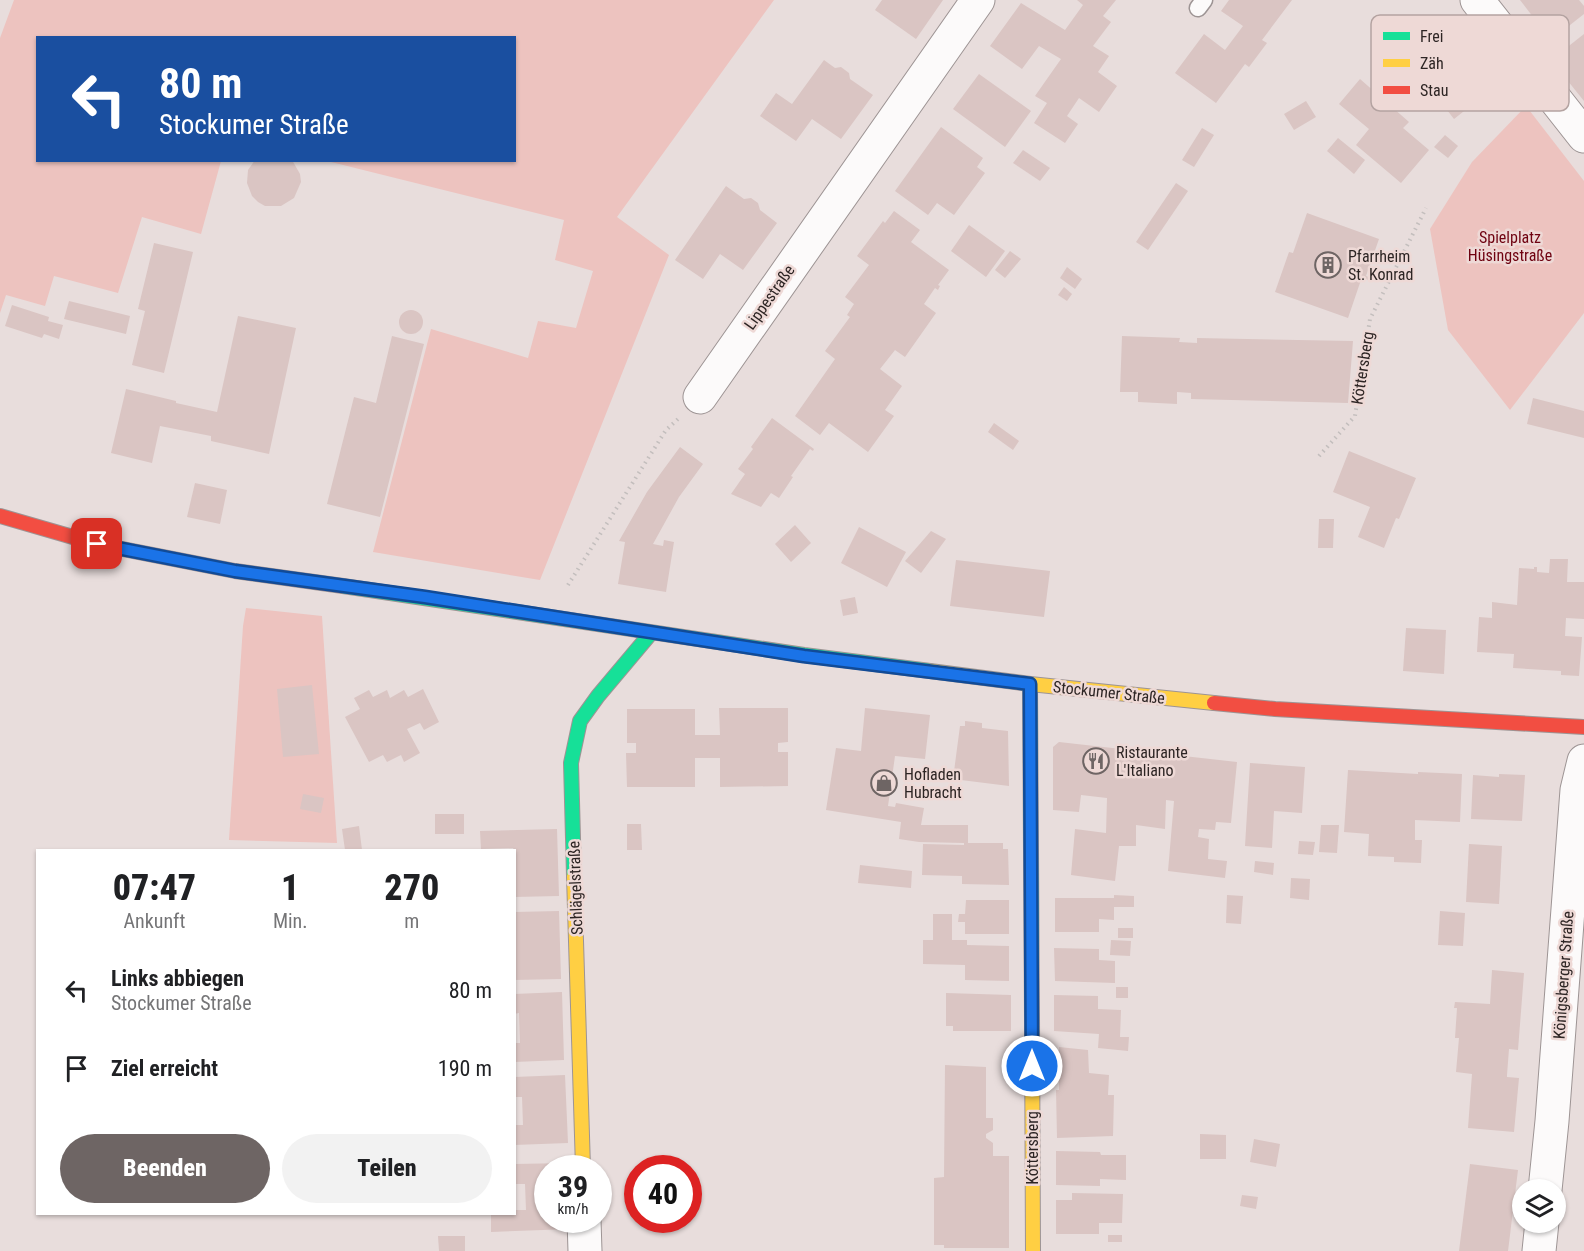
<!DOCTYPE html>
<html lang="de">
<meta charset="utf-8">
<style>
:root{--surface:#fff;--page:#f2f2f2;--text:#202124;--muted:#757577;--accent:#6e6564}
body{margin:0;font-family:"Roboto Condensed",sans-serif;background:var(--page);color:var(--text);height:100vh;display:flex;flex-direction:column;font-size:22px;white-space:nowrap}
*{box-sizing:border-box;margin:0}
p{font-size:20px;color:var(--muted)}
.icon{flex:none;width:33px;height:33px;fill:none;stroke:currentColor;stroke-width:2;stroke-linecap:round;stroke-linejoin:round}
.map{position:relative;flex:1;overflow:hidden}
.details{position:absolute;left:36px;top:849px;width:480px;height:366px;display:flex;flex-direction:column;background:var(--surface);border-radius:0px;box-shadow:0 2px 4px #0004}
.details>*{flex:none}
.guide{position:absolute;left:36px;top:36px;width:480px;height:126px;border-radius:0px;box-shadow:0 2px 4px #0004;background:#1a4fa0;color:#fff;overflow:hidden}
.fabs{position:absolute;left:1512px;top:1179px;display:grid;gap:12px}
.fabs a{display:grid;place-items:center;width:54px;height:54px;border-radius:50%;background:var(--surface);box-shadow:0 2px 4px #0004;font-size:30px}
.speed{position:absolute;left:534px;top:1155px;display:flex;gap:12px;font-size:30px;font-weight:700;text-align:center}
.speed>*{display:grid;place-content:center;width:78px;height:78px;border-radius:50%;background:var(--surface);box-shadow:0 2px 4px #0004;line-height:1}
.speed small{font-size:15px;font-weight:400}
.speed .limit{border:9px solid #d22;background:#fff;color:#111}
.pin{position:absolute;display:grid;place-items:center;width:51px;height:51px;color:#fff;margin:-26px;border-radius:12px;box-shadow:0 3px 9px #0006}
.me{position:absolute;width:66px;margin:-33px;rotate:0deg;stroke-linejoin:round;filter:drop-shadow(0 0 4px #0008)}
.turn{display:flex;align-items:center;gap:21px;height:126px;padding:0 24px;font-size:27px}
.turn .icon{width:78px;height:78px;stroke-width:2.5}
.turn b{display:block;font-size:42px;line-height:51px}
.eta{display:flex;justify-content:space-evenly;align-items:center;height:102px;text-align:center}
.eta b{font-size:36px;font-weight:800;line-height:42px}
.primary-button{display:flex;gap:12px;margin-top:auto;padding:12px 24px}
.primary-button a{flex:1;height:69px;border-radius:36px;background:var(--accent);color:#fff;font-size:24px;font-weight:800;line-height:69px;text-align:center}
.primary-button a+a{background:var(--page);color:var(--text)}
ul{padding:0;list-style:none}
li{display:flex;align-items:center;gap:18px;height:78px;padding:0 24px}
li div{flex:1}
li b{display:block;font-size:22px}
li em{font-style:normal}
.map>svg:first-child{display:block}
.green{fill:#edc3bf}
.building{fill:#dac5c3}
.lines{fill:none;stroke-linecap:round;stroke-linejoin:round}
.lane-casing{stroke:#9d9494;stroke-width:19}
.street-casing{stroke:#9d9494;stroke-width:35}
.fast-casing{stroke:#9d9494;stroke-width:16}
.slow-casing{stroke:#9d9494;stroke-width:16}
.jam-casing{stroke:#9d9494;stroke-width:16}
.path{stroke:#c3bebd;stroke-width:4;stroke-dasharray:1.5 4.5;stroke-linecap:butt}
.lane{stroke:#fcfafa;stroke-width:16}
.street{stroke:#fcfafa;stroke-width:33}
.fast{stroke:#16e098;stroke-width:14}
.slow{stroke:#ffcf43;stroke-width:14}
.jam{stroke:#f24e42;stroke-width:14}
.route-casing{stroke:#114b97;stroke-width:15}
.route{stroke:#1a73e8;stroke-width:10}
.labels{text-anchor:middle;stroke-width:5;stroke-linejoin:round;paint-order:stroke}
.park-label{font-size:16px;fill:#6f0210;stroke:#eed9d6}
.poi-label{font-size:16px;fill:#2d2524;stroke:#eed9d6;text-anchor:start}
.street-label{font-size:16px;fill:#2d2524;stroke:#eed9d6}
.key{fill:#eed9d6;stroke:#b4a3a1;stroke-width:1.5}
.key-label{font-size:16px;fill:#2d2524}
</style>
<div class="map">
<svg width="1584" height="1251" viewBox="0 0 1584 1251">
<rect width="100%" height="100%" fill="#e8dddc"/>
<!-- green -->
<g class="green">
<path d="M14 0H774L617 217 669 255 540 580 373 552 431 329 528 358 538 321 576 328 593 271 555 260 564 220 327 161 514 160V38H38V160L221 161 201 234 142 217 118 293 54 276 45 306 6 295 0 313V38Z"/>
<path d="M1526 106 1584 181V313L1510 410 1448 330 1430 229 1472 162Z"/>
<path d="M246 608 322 616 337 843 229 840 243 626Z"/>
</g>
<!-- building -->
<g class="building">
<path d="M882 0H943L916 39 875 10Z"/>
<path d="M1077 0H1116L1103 16 1111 22 1093 46 1109 56 1098 72 1117 86 1099 112 1079 98 1067 116 1078 124 1065 143 1034 123 1047 103 1035 96 1061 59 1039 46 1022 69 990 46 1021 3 1065 30 1083 5Z"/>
<path d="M1229 0H1292L1262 40 1267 43 1249 67 1245 64 1216 103 1175 73 1204 34 1225 50 1243 26 1221 11Z"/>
<path d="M1520 0H1579L1584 6V14L1551 40Z"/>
<path d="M1584 34V101L1551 60Z"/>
<path d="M1452 39 1492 89 1454 119 1423 79 1408 91 1380 61 1399 47 1416 68Z"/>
<path d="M824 60 835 68 841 67 849 73 850 79 873 95 841 139 812 119 796 141 760 116 776 93 792 104Z"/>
<path d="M979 74 1031 111 1005 147 953 109Z"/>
<path d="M1360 79 1409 122 1403 128 1429 150 1401 183 1356 145 1369 129 1339 104Z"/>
<path d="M1306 101 1316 117 1294 130 1284 114Z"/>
<path d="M941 127 983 158 977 167 985 173 954 215 937 203 928 215 895 191Z"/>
<path d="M1202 128 1214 135 1194 167 1182 160Z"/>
<path d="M1445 135 1458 146 1448 158 1434 147Z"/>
<path d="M1338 138 1365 160 1354 174 1327 151Z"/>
<path d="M1023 150 1050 168 1040 181 1013 163Z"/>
<path d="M255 160H292L300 174 301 182 294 198 281 206H265L258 202 252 196 247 183 248 170Z"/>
<path d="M1176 183 1188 191 1148 250 1136 242Z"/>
<path d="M726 186 744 199 751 198 758 203 760 210 777 223 743 270 720 254 703 279 675 260Z"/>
<path d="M894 211 920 230 911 242 949 270 938 285 940 286 938 290 935 288 924 304 936 313 905 357 895 350 880 369 902 386 885 410 894 416 868 452 829 423 820 435 795 416 835 359 825 351 850 317 847 315 854 304 845 297 869 265 857 256 883 221 885 223Z"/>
<path d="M1307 213 1379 239 1366 276 1369 277 1368 280 1362 277 1348 318 1275 292 1289 252 1293 253Z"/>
<path d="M969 225 1005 251 986 277 951 251Z"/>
<path d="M154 243 193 252 164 373 132 365 145 311 138 309Z"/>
<path d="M1010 251 1021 259 1005 278 995 270Z"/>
<path d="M1067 267 1082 279 1075 289 1060 278Z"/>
<path d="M1064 287 1072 294 1067 301 1058 295Z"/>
<path d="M69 301 130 316 126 334 64 319Z"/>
<path d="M12 305 49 317 48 321 63 325 59 339 44 334 42 338 5 326Z"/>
<circle cx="411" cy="322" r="12"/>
<path d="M238 316 296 328 269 454 211 441V436L160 426 152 463 111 453 126 389 176 401V403L217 412Z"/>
<path d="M392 336 424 344 380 517 327 504 354 397 376 403Z"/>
<path d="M1122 336 1180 338 1179 342 1197 343V338L1353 341 1348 403 1191 399V393L1177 392V404L1138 402V392H1120Z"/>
<path d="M1533 398 1584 411V438L1527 424Z"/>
<path d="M772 418 814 449 813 451 810 449 791 476 793 477 779 498 771 493 761 507 731 494 745 474 738 469 753 449 751 447Z"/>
<path d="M994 423 1019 441 1013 450 988 432Z"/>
<path d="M680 447 703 464 679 497 653 544 663 546 664 540 674 542 666 592 618 584 625 542 619 541 647 492Z"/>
<path d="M1349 451 1416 478 1399 519 1396 518 1384 548 1358 537 1370 507 1333 492Z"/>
<path d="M195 483 227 490 220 524 187 517Z"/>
<path d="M1319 519H1334L1333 548H1318Z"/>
<path d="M795 525 811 543 791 562 775 544Z"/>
<path d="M859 527 906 552 887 587 841 563Z"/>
<path d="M931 531 946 539 921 573 905 561Z"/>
<path d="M1550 559H1568L1567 582H1584V619L1566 618 1565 636 1582 637 1579 676 1561 675V671L1513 668 1514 654 1477 652 1479 617 1492 618V602L1517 605 1519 568 1534 569V567H1537V572L1549 573Z"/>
<path d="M956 560 1050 571 1044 617 950 606Z"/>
<path d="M855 597 858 613 843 616 840 600Z"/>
<path d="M1406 628 1446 630 1444 674 1403 671Z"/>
<path d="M312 685 319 754 283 757 277 689Z"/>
<path d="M423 689 439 722 424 730 420 723 407 729 420 753 404 762 401 755 387 762 383 755 369 762 345 717 360 709 354 698 369 690 373 697 387 690 390 698 404 690 408 697Z"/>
<path d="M719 708H788V742L778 743V752H788V786L720 787V758H695V787H627L626 753H636V743H627V709H695V735H720Z"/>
<path d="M865 708 930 715 925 759 895 756 888 806 895 807 896 803 924 808 921 825H968V843H1003V849H1008L1009 885 962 884V876L922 875 923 844 964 845V843L919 842 899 839 901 822 826 810 836 748 861 751Z"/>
<path d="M965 721 982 723V728L1008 731 1009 786 953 779 960 726H965Z"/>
<path d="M1059 742 1237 762 1231 823 1216 822 1215 830 1199 829 1198 837 1209 839 1208 859 1227 861 1225 878 1168 871 1174 801 1166 800 1165 829 1136 825V846H1119L1115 881 1071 875 1075 829 1106 833 1107 798 1081 795 1079 812 1053 810V747Z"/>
<path d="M1250 763 1305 767 1302 813 1274 811 1272 848 1245 846Z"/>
<path d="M1348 770 1418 774V772L1462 774 1460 822 1415 820V840H1422L1421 863 1394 862V857L1368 856 1369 834 1344 832Z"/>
<path d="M1499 774 1525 775 1522 821 1471 819 1473 775 1499 777Z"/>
<path d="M303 794 324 798 321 813 300 809Z"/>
<rect x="435" y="814" width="29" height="20"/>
<path d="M627 824H641L642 850H627Z"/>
<path d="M1321 825H1339L1337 853 1319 852Z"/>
<path d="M359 826 362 850H345L342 829Z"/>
<path d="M557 829 559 896 514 897V850L513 848 481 849 480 831Z"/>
<path d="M1299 841 1315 842 1313 855 1298 854Z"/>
<path d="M1469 844 1502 846 1499 904 1466 902Z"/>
<path d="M1255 861 1274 863 1273 875 1254 872Z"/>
<path d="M860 865 912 871 911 888 858 883Z"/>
<path d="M1291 878 1310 879 1309 900 1290 898Z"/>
<path d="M1114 895 1134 896V907H1114V920L1099 919V932H1055V898H1114Z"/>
<path d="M1227 895 1243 896 1241 924 1226 923Z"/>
<path d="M966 900H1009V934H965V922H958L959 914H965Z"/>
<path d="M559 911 561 979 514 980V912Z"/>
<path d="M1440 911 1465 913 1463 946 1438 945Z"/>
<path d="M933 914H952V940H967V945L1009 946V981L965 980V965L923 964V940H933Z"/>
<rect x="1118" y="928" width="15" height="10"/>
<path d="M1111 940 1131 941 1130 956 1110 955Z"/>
<path d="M1054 948 1099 949V960L1115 961V983L1055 981Z"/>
<path d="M1492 970 1524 973 1518 1050 1509 1049 1507 1075V1077L1519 1078 1514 1132 1468 1128 1472 1074 1456 1072 1459 1038H1455L1457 1008H1454L1455 1002 1490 1004Z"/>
<rect x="1116" y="987" width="12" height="11"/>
<path d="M562 992 564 1060 514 1062V1043H520L519 1013 514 1014V994Z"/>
<path d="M946 993 1011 995V1031H953V1026H946Z"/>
<path d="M1054 995 1098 996V1009L1121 1010 1120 1037H1129L1128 1051 1098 1048 1099 1034 1054 1031Z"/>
<path d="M1059 1047 1088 1050 1089 1073 1109 1075 1108 1095H1114L1113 1136 1057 1138 1056 1090H1059Z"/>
<path d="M945 1065 986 1067V1118H993V1130L986 1134V1138L993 1143V1156H1009V1248H944V1245H934V1178L944 1177Z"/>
<path d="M565 1075 568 1143 514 1145V1125H523L522 1097H515L514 1077Z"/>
<path d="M1200 1134 1226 1135V1159H1200Z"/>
<path d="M1254 1139 1280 1144 1276 1167 1250 1162Z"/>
<path d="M1056 1151 1100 1152 1101 1155H1126V1180L1100 1179V1186L1056 1185Z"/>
<path d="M568 1163V1168H548V1220H570L571 1229 491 1232V1214H514V1210H526L525 1184H514V1164Z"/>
<path d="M1470 1164 1518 1170 1508 1251H1459Z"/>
<path d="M1072 1193 1123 1194 1122 1223H1099V1234H1056V1200H1072Z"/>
<path d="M1242 1195 1258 1197 1256 1209 1240 1206Z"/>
<rect x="1108" y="1235" width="14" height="7"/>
<path d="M438 1236H465V1251H439Z"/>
</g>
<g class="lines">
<!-- lane casing -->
<g class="lane-casing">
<path id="lane" d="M1198 8 1204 0"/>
</g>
<!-- street casing -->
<g class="street-casing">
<g id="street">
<path d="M1477 0 1584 136"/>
<path d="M700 397 978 0"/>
<path d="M1545 1190 1552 1121 1577 790 1584 761"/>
<path d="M584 1220 585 1251"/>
<path d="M1539 1251 1542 1222"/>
</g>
</g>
<!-- fast casing -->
<g class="fast-casing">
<g id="fast">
<path d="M343 586 804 655 930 671"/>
<path d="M1030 684 1032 1017"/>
<path d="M574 876 571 763 580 721 598 696 651 633"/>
</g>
</g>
<!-- slow casing -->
<g class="slow-casing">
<g id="slow">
<path d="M930 671 1030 684 1214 703"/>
<path d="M574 876 583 1168"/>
<path d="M1032 1017 1033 1251"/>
</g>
</g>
<!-- jam casing -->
<g class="jam-casing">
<g id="jam">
<path d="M0 516 97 544 235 571 343 586"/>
<path d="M1214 703 1275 709 1584 727"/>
</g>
</g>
<!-- path -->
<g class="path">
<path d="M1319 456 1355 416 1370 319 1426 208"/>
<path d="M568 585 666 430 678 419"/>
</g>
<!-- lane -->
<use href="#lane" class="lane"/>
<!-- street -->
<use href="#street" class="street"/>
<!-- fast -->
<use href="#fast" class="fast"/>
<!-- slow -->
<use href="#slow" class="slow"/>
<!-- jam -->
<use href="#jam" class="jam"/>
</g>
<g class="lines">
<!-- route casing -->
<g class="route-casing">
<path id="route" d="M97 544 235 571 425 597 804 656 1030 684 1032 1066"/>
</g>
<!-- route -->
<use href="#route" class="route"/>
</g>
<!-- icons -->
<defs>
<g id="building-ring" transform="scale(1.35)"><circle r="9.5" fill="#eed9d6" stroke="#6e6564" stroke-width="1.5"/><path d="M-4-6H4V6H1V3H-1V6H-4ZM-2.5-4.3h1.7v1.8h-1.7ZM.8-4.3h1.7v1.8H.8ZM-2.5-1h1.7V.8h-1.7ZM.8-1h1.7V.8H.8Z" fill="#6e6564"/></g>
<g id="restaurant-ring" transform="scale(1.35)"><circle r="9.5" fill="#eed9d6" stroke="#6e6564" stroke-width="1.5"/><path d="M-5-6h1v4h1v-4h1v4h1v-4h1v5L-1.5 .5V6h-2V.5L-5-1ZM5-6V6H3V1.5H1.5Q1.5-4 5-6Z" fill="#6e6564"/></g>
<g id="shop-ring" transform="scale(1.35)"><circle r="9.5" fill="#eed9d6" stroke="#6e6564" stroke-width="1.5"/><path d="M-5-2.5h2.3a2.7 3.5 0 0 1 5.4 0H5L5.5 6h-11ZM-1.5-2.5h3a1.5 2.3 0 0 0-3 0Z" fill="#6e6564"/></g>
</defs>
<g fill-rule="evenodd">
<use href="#building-ring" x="1328" y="265"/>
<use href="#restaurant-ring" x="1096" y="761"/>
<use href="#shop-ring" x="884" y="783"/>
</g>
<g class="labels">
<!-- park labels -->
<g class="park-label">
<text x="1510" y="243">Spielplatz<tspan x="1510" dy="18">Hüsingstraße</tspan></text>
</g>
<!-- poi labels -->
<g class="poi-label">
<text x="1348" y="262">Pfarrheim<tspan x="1348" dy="18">St. Konrad</tspan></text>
<text x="1116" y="758">Ristaurante<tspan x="1116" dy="18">L'Italiano</tspan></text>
<text x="904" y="780">Hofladen<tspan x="904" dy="18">Hubracht</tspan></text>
</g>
<!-- street labels -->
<g class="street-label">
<text transform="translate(769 297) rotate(-55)" y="6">Lippestraße</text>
<text transform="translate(1362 368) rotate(-81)" y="6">Köttersberg</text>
<text transform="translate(1109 692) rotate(6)" y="6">Stockumer Straße</text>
<text transform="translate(575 888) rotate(-92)" y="6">Schlägelstraße</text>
<text transform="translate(1563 975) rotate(-86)" y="6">Königsberger Straße</text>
<text transform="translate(1032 1148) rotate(-90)" y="6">Köttersberg</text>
</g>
</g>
<!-- legend -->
<rect x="1371" y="15" width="198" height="96" rx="9" class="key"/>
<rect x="1383" y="32" width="27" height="8" fill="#16e098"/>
<rect x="1383" y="59" width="27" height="8" fill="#ffcf43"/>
<rect x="1383" y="86" width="27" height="8" fill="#f24e42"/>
<g class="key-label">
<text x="1420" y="42">Frei</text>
<text x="1420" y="69">Zäh</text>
<text x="1420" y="96">Stau</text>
</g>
</svg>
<div class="fabs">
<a><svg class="icon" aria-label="layers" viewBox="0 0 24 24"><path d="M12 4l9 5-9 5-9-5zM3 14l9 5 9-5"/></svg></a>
</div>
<div class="speed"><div>39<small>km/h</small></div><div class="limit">40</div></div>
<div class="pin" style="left:97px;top:544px;background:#d93025"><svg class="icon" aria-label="arrive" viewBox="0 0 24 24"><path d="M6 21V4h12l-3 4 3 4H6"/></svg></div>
<svg class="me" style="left:1032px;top:1066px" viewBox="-20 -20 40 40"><circle r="17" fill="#1a73e8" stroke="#fff" stroke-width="3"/><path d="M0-11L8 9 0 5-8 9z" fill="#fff"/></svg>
<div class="guide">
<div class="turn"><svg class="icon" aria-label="left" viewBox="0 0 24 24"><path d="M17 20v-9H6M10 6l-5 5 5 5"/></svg><div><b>80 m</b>Stockumer Straße</div></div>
</div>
<section class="details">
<div class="eta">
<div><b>07:47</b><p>Ankunft</p></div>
<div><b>1</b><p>Min.</p></div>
<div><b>270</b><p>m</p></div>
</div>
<ul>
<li><svg class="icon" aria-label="left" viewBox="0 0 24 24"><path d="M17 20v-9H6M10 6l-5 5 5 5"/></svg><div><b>Links abbiegen</b><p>Stockumer Straße</p></div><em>80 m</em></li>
<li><svg class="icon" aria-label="arrive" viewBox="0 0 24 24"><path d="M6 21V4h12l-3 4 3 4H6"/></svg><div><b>Ziel erreicht</b></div><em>190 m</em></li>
</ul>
<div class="primary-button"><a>Beenden</a><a>Teilen</a></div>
</section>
</div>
